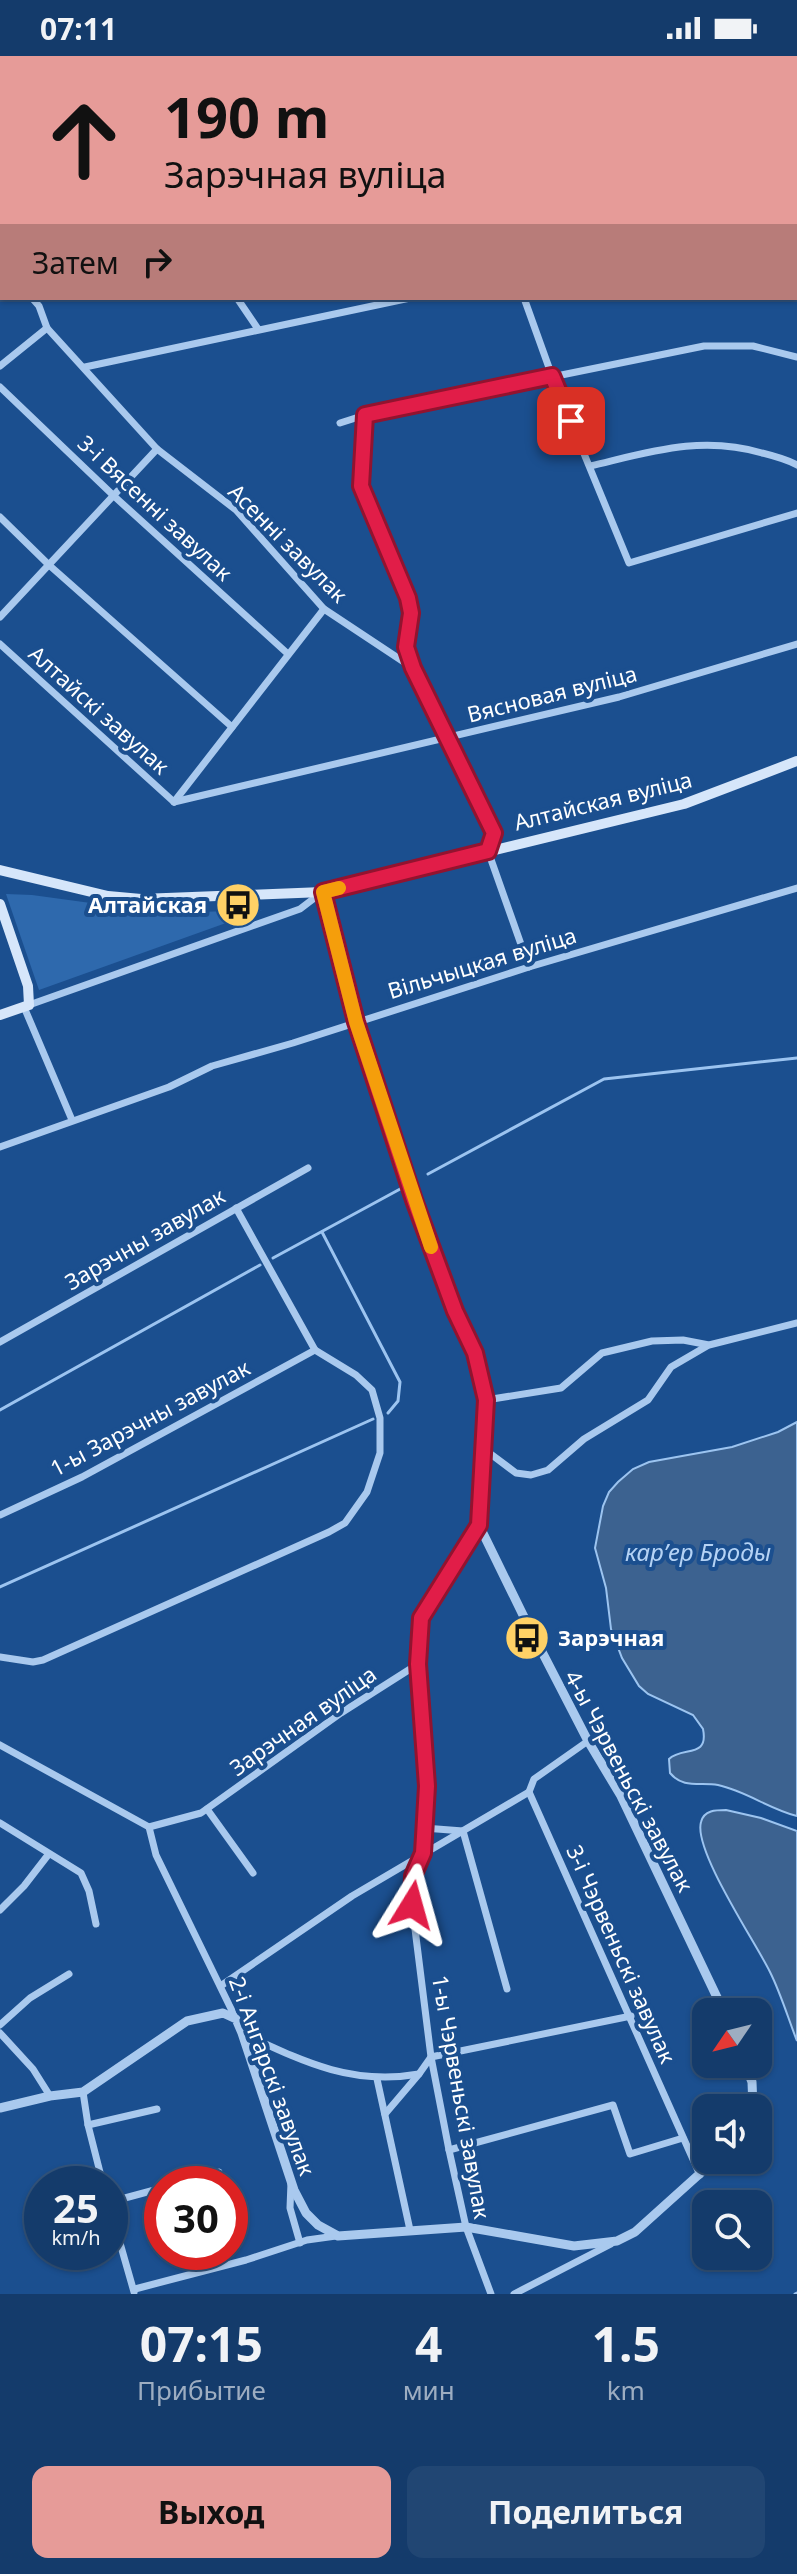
<!DOCTYPE html>
<html lang="ru">
<meta charset="utf-8">
<style>
:root{--surface:#143b6b;--page:#214673;--text:#f1f3f6;--muted:#9dadc1;--line:#33557e;--accent:#e69b98}
body{margin:0;font-family:"Noto Sans",sans-serif;background:var(--page);color:var(--text);height:100vh;display:flex;flex-direction:column;font-size:30px;white-space:nowrap}
*{box-sizing:border-box;margin:0}
p{font-size:26px;color:var(--muted)}
.icon{flex:none;width:44px;height:44px;fill:none;stroke:currentColor;stroke-width:2;stroke-linecap:round;stroke-linejoin:round}
.map{position:relative;height:2238px;overflow:hidden}
.panel{display:flex;flex-direction:column;background:var(--surface);flex:1}
.panel>*{flex:none}
.top-card{position:absolute;left:0px;top:0px;width:798px;height:244px;box-shadow:0 2px 6px #0004,0 0 0 2px var(--line);background:#e69b98;color:#111;overflow:hidden}
.needle{width:52px;rotate:235deg}
.fabs{position:absolute;left:692px;top:1942px;display:grid;gap:16px}
.fabs a{display:grid;place-items:center;width:80px;height:80px;border-radius:16px;background:var(--surface);box-shadow:0 2px 6px #0004,0 0 0 2px var(--line);font-size:40px}
.speed{position:absolute;left:24px;top:2110px;display:flex;gap:16px;font-size:40px;font-weight:700;text-align:center}
.speed>*{display:grid;place-content:center;width:104px;height:104px;border-radius:50%;background:var(--surface);box-shadow:0 2px 6px #0004,0 0 0 2px var(--line);line-height:1}
.speed small{font-size:20px;font-weight:400}
.speed .limit{border:12px solid #d22;background:#fff;color:#111}
.pin{position:absolute;display:grid;place-items:center;width:68px;height:68px;color:#fff;margin:-34px;border-radius:16px;box-shadow:0 4px 12px #0006}
.me{position:absolute;width:88px;margin:-44px;rotate:8deg;stroke-linejoin:round;filter:drop-shadow(0 0 6px #0008)}
.turn{display:flex;align-items:center;gap:28px;height:168px;padding:0 32px;font-size:36px}
.turn .icon{width:104px;height:104px;stroke-width:2.5}
.turn b{display:block;font-size:56px;line-height:68px}
.then{display:flex;align-items:center;height:76px;padding:0 32px;background:#0003;gap:16px;font-size:30px}
.eta{display:flex;justify-content:space-evenly;align-items:center;height:136px;text-align:center}
.eta b{font-size:48px;font-weight:700;line-height:56px}
.primary-button{display:flex;gap:16px;margin-top:auto;padding:16px 32px}
.primary-button a{flex:1;height:92px;border-radius:16px;background:var(--accent);color:#111;font-size:32px;font-weight:700;line-height:92px;text-align:center}
.primary-button a+a{background:var(--page);color:var(--text)}
.status{display:flex;justify-content:space-between;align-items:center;height:56px;padding:0 40px;background:var(--surface);direction:ltr}
.status svg{height:22px;fill:currentColor}
.map>svg:first-child{display:block}
.green{fill:#2e69ad}
.water{fill:#3c6290;stroke:#9cc4f0;stroke-width:2}
.lines{fill:none;stroke-linecap:round;stroke-linejoin:round}
.stream{stroke:#9cc4f0;stroke-width:3}
.minor{stroke:#a9c9ee;stroke-width:7}
.tertiary{stroke:#a9c9ee;stroke-width:9}
.secondary{stroke:#d6e6fa;stroke-width:10}
.route-casing{stroke:#92132f;stroke-width:20}
.route{stroke:#e11d48;stroke-width:14}
.slow{stroke:#f59e0b;stroke-width:14}
.labels{text-anchor:middle;stroke-width:8;stroke-linejoin:round;paint-order:stroke}
.street-label{font-size:22px;fill:#fff;stroke:#1b4f8f}
.poi-label{font-size:22px;font-weight:bold;fill:#fff;stroke:#1b4f8f;text-anchor:end}
.water-label{font-size:24px;font-style:italic;fill:#b5d3f5;stroke:#1b4f8f}
</style>
<div class="status"><b>07:11</b><svg viewBox="0 0 49 12"><path d="M0 12V9h3v3zM5 12V6h3v6zM10 12V3h3v9zM15 12V0h3v12zM26 1h20v11H26zM47 4h2v5h-2z"/></svg></div>
<div class="map">
<svg width="797" height="2238" viewBox="0 0 797 2238">
<rect width="100%" height="100%" fill="#1b4f8f"/>
<!-- green -->
<path class="green" d="M6 838 32 839 164 857 262 854 39 934Z"/>
<!-- water -->
<g class="water">
<path d="M797 1366V1760C769 1753 746 1735 718 1729 700 1726 683 1733 670 1717L669 1703C682 1690 709 1703 703 1673L693 1659 648 1638 639 1630 622 1602 611 1573 606 1532 595 1492 603 1450 609 1436 618 1426 633 1413 649 1406 732 1391 778 1376Z"/>
<path d="M726 1754 761 1762 797 1775V1985C788 1962 781 1938 770 1916 756 1887 693 1794 701 1766 704 1754 716 1754 726 1754Z"/>
</g>
<g class="lines">
<!-- stream -->
<g class="stream">
<path d="M428 1118 604 1023 797 1002"/>
<path d="M322 1176 400 1326 398 1345 388 1357"/>
<path d="M273 1202 402 1132"/>
<path d="M0 1354 260 1209"/>
<path d="M0 1531 373 1363"/>
<path d="M795 2238 797 2237"/>
</g>
<!-- minor -->
<g class="minor">
<path d="M70 0 71 2"/>
<path d="M189 0 191 2"/>
<path d="M796 165H797"/>
<path d="M0 207 2 209"/>
<path d="M0 225 2 223"/>
<path d="M32 242 39 250 47 272 157 393 236 454 324 553 413 612"/>
<path d="M237 242 258 273"/>
<path d="M524 242 552 320 629 507 797 457"/>
<path d="M0 310 47 272"/>
<path d="M85 311 410 242"/>
<path d="M0 331 115 441 288 598"/>
<path d="M365 359 361 430 408 542 411 557 406 591 413 612 494 777 488 795 529 911"/>
<path d="M340 367 365 359 704 290H753L797 301"/>
<path d="M590 410C650 396 701 379 762 397 774 400 786 403 797 409"/>
<path d="M0 461 49 509 232 671"/>
<path d="M0 561 157 393"/>
<path d="M0 588 174 746"/>
<path d="M174 746 619 641 797 588"/>
<path d="M174 746 324 553"/>
<path d="M29 949 300 853 321 837"/>
<path d="M24 951 72 1064"/>
<path d="M0 1091 169 1031 212 1010 293 987 529 911 797 832"/>
<path d="M0 1286 308 1112"/>
<path d="M486 1344 561 1332 602 1297 652 1285 683 1284 709 1289 797 1267"/>
<path d="M484 1393 516 1417 531 1419 548 1414 584 1383 648 1344 671 1311 707 1290"/>
<path d="M0 1459 82 1421 315 1294"/>
<path d="M0 1601 33 1606 43 1604 329 1476 345 1467 367 1436 380 1397V1362L372 1334 356 1319 315 1294 236 1152"/>
<path d="M418 1608 427 1730 423 1797 413 1820 412 1849 431 2001 449 2094 466 2171 491 2238"/>
<path d="M0 1689 149 1771 201 1757 341 1657 418 1608 421 1562 479 1469"/>
<path d="M529 1736 700 2119"/>
<path d="M207 1753 253 1817"/>
<path d="M0 1767 81 1817 89 1835 96 1868"/>
<path d="M149 1771 156 1799 236 1963"/>
<path d="M424 1772 463 1775 507 1933"/>
<path d="M0 1854 24 1830 48 1799"/>
<path d="M222 1929 352 1840 529 1736 534 1723 588 1685"/>
<path d="M0 1969 30 1942 69 1918"/>
<path d="M0 1977 33 2013 50 2040"/>
<path d="M242 1977C302 2005 351 2030 419 2018L431 2001 631 1960"/>
<path d="M377 2023 410 2174"/>
<path d="M83 2036 88 2069 103 2128"/>
<path d="M385 2058 419 2018"/>
<path d="M88 2069 157 2053"/>
<path d="M449 2094 613 2049 630 2098 683 2082"/>
<path d="M291 2127 290 2152 300 2187"/>
<path d="M178 2128 219 2116"/>
<path d="M110 2146 162 2132"/>
<path d="M110 2152 134 2236"/>
<path d="M33 2156 42 2154"/>
<path d="M135 2233 246 2204 307 2184 336 2180"/>
<path d="M514 2238 611 2188"/>
</g>
<!-- tertiary -->
<g class="tertiary">
<path d="M323 836 356 966 414 1144 455 1255 475 1297 486 1344 479 1469 523 1559 588 1685 621 1740 724 1956"/>
<path d="M745 2008 752 2026 753 2052"/>
<path d="M0 2052 50 2040 83 2036 187 1965 223 1957 236 1963 242 1977 294 2134 306 2157 318 2169 338 2180 466 2171 574 2190 617 2185 635 2176 715 2104"/>
</g>
<!-- secondary -->
<g class="secondary">
<path d="M0 814 108 840 141 843 323 836 684 748 797 705"/>
<path d="M0 848 28 930 29 949 0 959"/>
</g>
</g>
<g class="lines">
<!-- route casing -->
<g class="route-casing">
<path id="route" d="M412 1849 413 1820 423 1797 427 1730 418 1608 421 1562 479 1469 486 1344 475 1297 455 1255 414 1144 356 966 323 836 488 795 494 777 413 612 406 591 411 557 408 542 361 430 365 359 552 320 571 365"/>
</g>
<!-- route -->
<use href="#route" class="route"/>
<!-- slow -->
<path class="slow" d="M339 832 323 836 356 966 431 1191"/>
</g>
<!-- icons -->
<defs>
<g id="bus-disc" transform="scale(2.3)"><circle r="9.5" fill="#ffd166" stroke="#1b4f8f"/><path d="M-5-6H5V4H4V6H2V4H-2V6H-4V4H-5ZM-3.5-4V0h7V-4ZM-3.5 1.2v1.5H-2V1.2ZM2 1.2v1.5H3.5V1.2Z" fill="#111"/></g>
</defs>
<g fill-rule="evenodd">
<use href="#bus-disc" x="238" y="849"/>
<use href="#bus-disc" x="527" y="1582"/>
</g>
<g class="labels">
<!-- street labels -->
<g class="street-label">
<text transform="translate(155 452) rotate(43)" y="8">3-і Вясенні завулак</text>
<text transform="translate(288 487) rotate(45)" y="8">Асенні завулак</text>
<text transform="translate(552 638) rotate(-14)" y="8">Вясновая вуліца</text>
<text transform="translate(99 654) rotate(42)" y="8">Алтайскі завулак</text>
<text transform="translate(603 745) rotate(-14)" y="8">Алтайская вуліца</text>
<text transform="translate(482 907) rotate(-17)" y="8">Вільчыцкая вуліца</text>
<text transform="translate(145 1183) rotate(-30)" y="8">Зарэчны завулак</text>
<text transform="translate(150 1362) rotate(-28)" y="8">1-ы Зарэчны завулак</text>
<text transform="translate(303 1665) rotate(-35)" y="8">Зарэчная вуліца</text>
<text transform="translate(629 1725) rotate(62)" y="8">4-ы Чэрвеньскі завулак</text>
<text transform="translate(621 1898) rotate(66)" y="8">3-і Чэрвеньскі завулак</text>
<text transform="translate(272 2020) rotate(70)" y="8">2-і Ангарскі завулак</text>
<text transform="translate(461 2041) rotate(80)" y="8">1-ы Чэрвеньскі завулак</text>
</g>
<!-- poi labels -->
<g class="poi-label">
<text x="207" y="857">Алтайская</text>
<text x="558" y="1590" text-anchor="start">Зарэчная</text>
</g>
<!-- water labels -->
<g class="water-label">
<text x="698" y="1505">карʼер Броды</text>
</g>
</g>
</svg>
<div class="fabs">
<a><svg class="needle" viewBox="-14 -14 28 28"><path d="M0-13l5 13h-10z" fill="#e53935"/><path d="M0 13l5-13h-10z" fill="#9dadc1"/></svg></a>
<a><svg class="icon" aria-label="sound" viewBox="0 0 24 24"><path d="M4 9h4l5-4v14l-5-4H4zM17 9q2 3 0 6"/></svg></a>
<a><svg class="icon" aria-label="search" viewBox="0 0 24 24"><circle cx="10" cy="10" r="6"/><path d="M15 15l6 6"/></svg></a>
</div>
<div class="speed"><div>25<small>km/h</small></div><div class="limit">30</div></div>
<div class="pin" style="left:571px;top:365px;background:#d93025"><svg class="icon" aria-label="arrive" viewBox="0 0 24 24"><path d="M6 21V4h12l-3 4 3 4H6"/></svg></div>
<svg class="me" style="left:412px;top:1849px" viewBox="-20 -20 40 40"><path d="M0-17L14 15 0 8-14 15z" fill="#e11d48" stroke="#fff" stroke-width="4"/></svg>
<div class="top-card">
<div class="turn"><svg class="icon" aria-label="ahead" viewBox="0 0 24 24"><path d="M12 20V5M6 11l6-6 6 6"/></svg><div><b>190 m</b>Зарэчная вуліца</div></div>
<div class="then">Затем<svg class="icon" aria-label="right" viewBox="0 0 24 24"><path d="M7 20v-9h11M14 6l5 5-5 5"/></svg></div>
</div>
</div>
<section class="panel">
<div class="eta">
<div><b>07:15</b><p>Прибытие</p></div>
<div><b>4</b><p>мин</p></div>
<div><b>1.5</b><p>km</p></div>
</div>
<div class="primary-button"><a>Выход</a><a>Поделиться</a></div>
</section>
